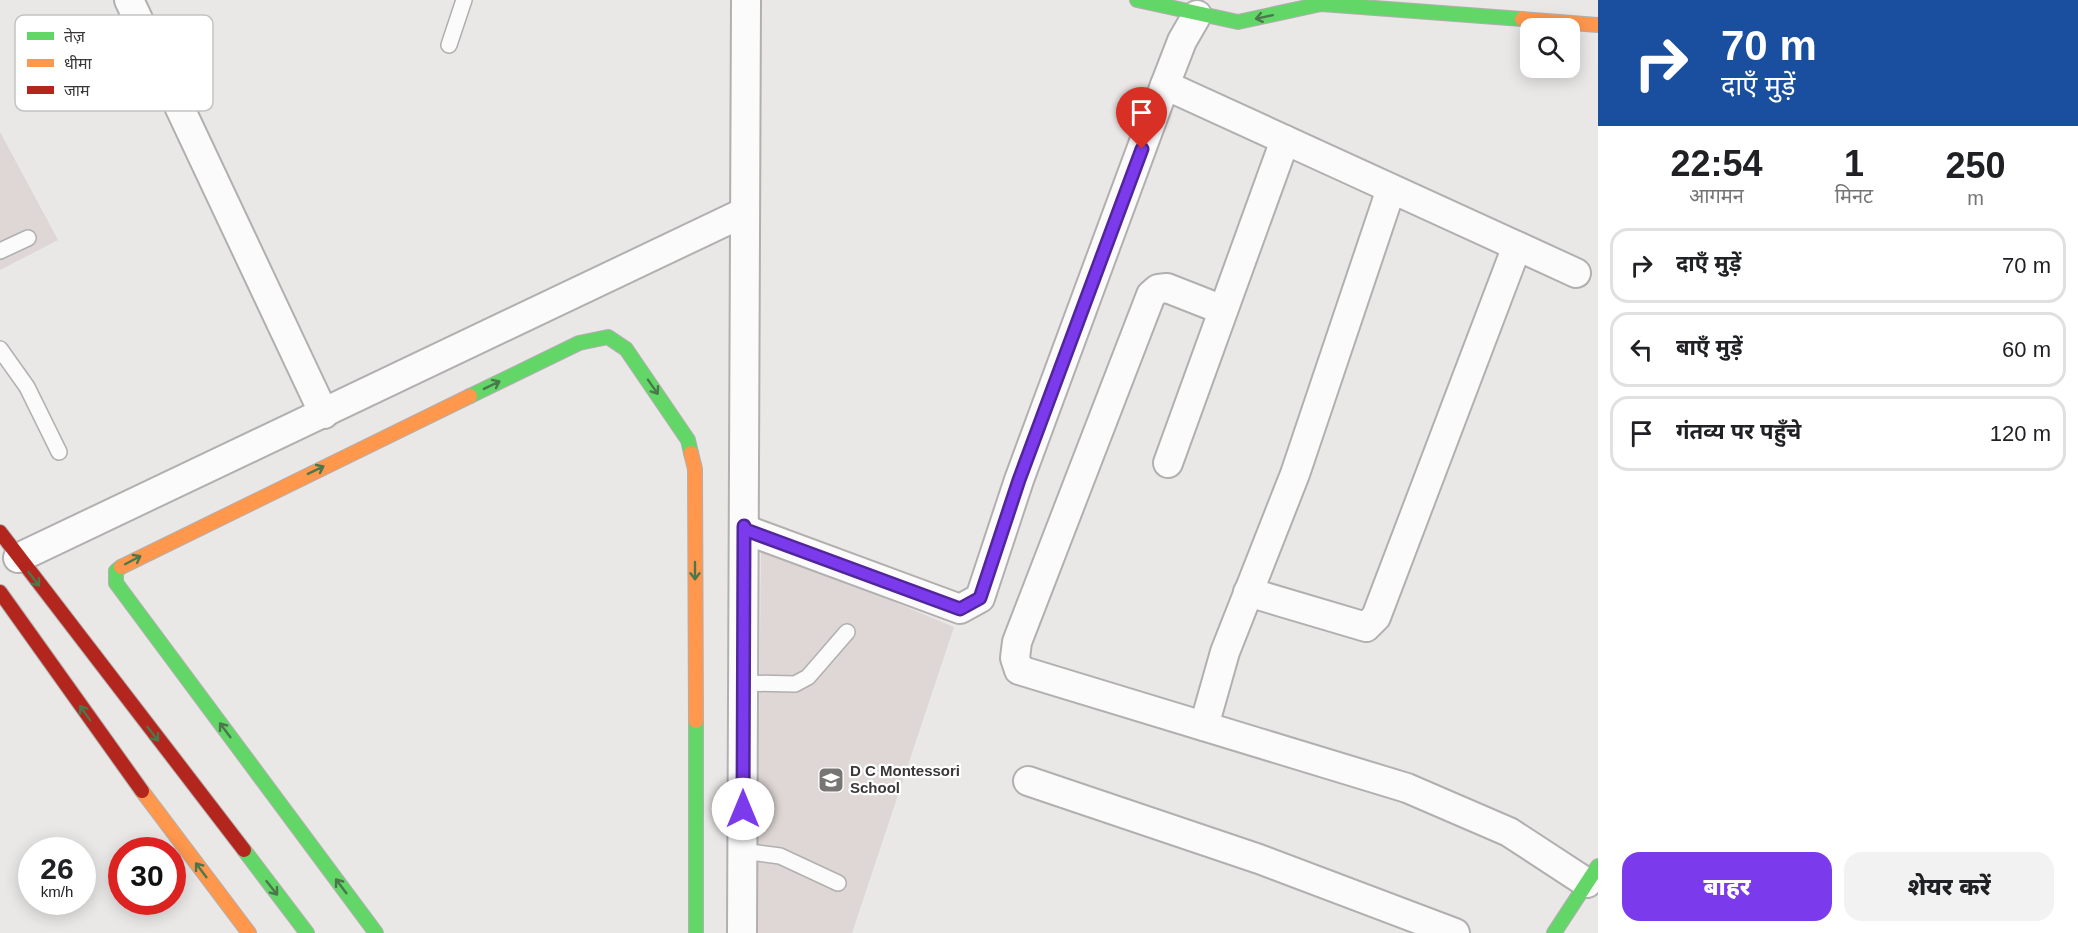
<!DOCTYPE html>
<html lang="hi">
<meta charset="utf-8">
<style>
:root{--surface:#fff;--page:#f2f2f2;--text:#202124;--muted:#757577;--line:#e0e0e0;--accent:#7c3aed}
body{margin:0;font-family:Arial,"Noto Sans Devanagari",sans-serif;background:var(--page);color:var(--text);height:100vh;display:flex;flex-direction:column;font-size:22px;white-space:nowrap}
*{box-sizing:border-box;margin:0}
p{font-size:20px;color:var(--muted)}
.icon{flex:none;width:33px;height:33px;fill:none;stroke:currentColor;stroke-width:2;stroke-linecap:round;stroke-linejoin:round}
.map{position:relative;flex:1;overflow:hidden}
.details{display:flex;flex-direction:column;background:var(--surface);width:480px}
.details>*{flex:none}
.banner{background:#1a4fa0;color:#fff;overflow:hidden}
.buttons{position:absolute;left:1520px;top:18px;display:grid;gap:12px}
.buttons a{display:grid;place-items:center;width:60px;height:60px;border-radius:12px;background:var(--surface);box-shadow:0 3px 15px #0003;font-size:30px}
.speed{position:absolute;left:18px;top:837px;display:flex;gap:12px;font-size:30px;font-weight:700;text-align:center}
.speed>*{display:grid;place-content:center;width:78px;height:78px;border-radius:50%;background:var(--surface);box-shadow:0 3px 15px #0003;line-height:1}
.speed small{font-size:15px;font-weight:400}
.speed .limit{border:9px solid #d22;background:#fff;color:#111}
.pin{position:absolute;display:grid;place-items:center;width:51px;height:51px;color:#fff;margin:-62px -26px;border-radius:50% 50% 50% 0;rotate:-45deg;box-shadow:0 0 6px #0007}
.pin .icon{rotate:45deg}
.me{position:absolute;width:66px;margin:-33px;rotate:0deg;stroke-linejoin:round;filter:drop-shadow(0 0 4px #0008)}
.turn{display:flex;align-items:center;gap:21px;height:126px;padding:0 24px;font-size:27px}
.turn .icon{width:78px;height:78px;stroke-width:2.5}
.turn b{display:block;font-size:42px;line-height:51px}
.eta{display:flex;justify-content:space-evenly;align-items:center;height:102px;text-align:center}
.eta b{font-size:36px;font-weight:800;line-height:42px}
.primary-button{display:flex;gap:12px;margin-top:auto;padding:12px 24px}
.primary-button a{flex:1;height:69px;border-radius:18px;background:var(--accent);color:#fff;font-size:24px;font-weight:800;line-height:69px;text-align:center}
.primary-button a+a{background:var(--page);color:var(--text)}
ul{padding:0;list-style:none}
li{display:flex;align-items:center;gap:18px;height:75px;margin:0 12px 9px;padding:0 12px;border:3px solid var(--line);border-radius:18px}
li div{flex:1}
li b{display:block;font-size:22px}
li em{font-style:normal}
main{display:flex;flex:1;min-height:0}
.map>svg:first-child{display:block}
.built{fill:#ded7d6}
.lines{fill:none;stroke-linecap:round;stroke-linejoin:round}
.lane-casing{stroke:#b1afaf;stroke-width:18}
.street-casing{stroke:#b1afaf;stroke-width:32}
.fast-casing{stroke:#b1afaf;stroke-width:16}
.slow-casing{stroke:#b1afaf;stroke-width:16}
.jam-casing{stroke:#b1afaf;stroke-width:16}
.lane{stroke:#fcfbfb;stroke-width:15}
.street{stroke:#fcfbfb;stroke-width:28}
.fast{stroke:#63d668;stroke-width:14}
.slow{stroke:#ff974d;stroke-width:14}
.jam{stroke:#b3261e;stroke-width:14}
.oneway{stroke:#4a774b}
.route-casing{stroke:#51269a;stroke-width:15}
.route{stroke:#7c3aed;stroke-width:10}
.labels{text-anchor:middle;stroke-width:4.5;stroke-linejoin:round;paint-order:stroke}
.poi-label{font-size:15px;font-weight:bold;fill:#3a3838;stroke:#fff;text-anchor:start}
.key{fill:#fff;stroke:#c4c3c3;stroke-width:1.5}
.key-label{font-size:16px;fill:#3a3838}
</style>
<main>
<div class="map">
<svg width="1598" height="933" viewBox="0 0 1598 933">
<rect width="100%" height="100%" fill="#eae7e7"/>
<!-- built -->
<g class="built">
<path d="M0 132 58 240 0 270Z"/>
<path d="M761 546 954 627 852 933H757Z"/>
</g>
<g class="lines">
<!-- lane casing -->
<g class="lane-casing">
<g id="lane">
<path d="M449 45 464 0"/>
<path d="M0 251 28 238"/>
<path d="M0 349 27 387 59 452"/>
<path d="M743 683 795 684 808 677 847 632"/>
<path d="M742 851 780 856 838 883"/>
</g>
</g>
<!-- street casing -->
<g class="street-casing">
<g id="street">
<path d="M129 0 324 414"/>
<path d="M1165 85 1576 273"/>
<path d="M1223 310 1167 288 1158 289 1151 295 1017 642 1015 658 1019 670 1407 788 1509 832 1587 883"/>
<path d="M1168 463 1285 140"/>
<path d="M744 526 746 530 960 609 980 598 1019 480 1165 85 1182 41 1197 15"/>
<path d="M18 558 745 212"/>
<path d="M1248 592 1366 627 1376 617 1517 246"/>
<path d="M1204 726 1225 652 1295 474 1391 189"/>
<path d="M1028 781 1259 859 1455 933"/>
<path d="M742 933 746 0"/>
</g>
</g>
<!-- fast casing -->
<g class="fast-casing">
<g id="fast">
<path d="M1137 0 1238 22 1321 4 1522 19"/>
<path d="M470 396 579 343 608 337 626 349 688 440 691 453"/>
<path d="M121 567 116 571V583L376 933"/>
<path d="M696 721V933"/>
<path d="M244 850 307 933"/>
<path d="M1554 933 1598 866"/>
</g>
</g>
<!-- slow casing -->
<g class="slow-casing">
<g id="slow">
<path d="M1522 19 1598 25"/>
<path d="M691 453 695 469 696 721"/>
<path d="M121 567 470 396"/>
<path d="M142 791 249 933"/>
</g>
</g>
<!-- jam casing -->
<g class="jam-casing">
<g id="jam">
<path d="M0 532 244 850"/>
<path d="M0 592 142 791"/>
</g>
</g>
<!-- lane -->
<use href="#lane" class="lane"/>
<!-- street -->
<use href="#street" class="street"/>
<!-- fast -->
<use href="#fast" class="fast"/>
<!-- slow -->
<use href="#slow" class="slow"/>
<!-- jam -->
<use href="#jam" class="jam"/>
</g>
<!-- one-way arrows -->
<defs><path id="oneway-shaft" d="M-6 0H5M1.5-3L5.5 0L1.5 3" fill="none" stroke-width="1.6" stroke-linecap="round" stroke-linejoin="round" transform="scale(1.5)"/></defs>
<g class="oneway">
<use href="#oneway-shaft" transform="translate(1264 17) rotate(168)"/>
<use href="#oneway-shaft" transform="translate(492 385) rotate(-26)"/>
<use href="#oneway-shaft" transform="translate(653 387) rotate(55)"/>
<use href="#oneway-shaft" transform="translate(316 470) rotate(-26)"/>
<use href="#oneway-shaft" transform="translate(133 560) rotate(-28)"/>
<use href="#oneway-shaft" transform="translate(695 571) rotate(90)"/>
<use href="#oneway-shaft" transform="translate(34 579) rotate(52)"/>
<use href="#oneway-shaft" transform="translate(85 713) rotate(-125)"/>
<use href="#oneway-shaft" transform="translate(225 730) rotate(-127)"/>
<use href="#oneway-shaft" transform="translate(153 734) rotate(52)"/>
<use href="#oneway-shaft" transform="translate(201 870) rotate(-127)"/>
<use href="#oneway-shaft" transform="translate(341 886) rotate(-127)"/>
<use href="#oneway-shaft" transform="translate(272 888) rotate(52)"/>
</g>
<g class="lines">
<!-- route casing -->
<g class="route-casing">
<path id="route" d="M743 809 744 526 746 530 960 609 980 598 1019 480 1142 149"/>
</g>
<!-- route -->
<use href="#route" class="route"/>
</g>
<!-- icons -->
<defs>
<g id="school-square" transform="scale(1.35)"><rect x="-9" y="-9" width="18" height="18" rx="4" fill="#787575" stroke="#fff"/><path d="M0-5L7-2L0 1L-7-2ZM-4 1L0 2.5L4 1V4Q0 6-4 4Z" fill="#fff"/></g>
</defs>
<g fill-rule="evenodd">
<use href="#school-square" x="831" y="780"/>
</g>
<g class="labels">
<!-- poi labels -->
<g class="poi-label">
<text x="850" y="776">D C Montessori<tspan x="850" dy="17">School</tspan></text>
</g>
</g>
<!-- legend -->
<rect x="15" y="15" width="198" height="96" rx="9" class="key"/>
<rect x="27" y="32" width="27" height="8" fill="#63d668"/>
<rect x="27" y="59" width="27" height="8" fill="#ff974d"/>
<rect x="27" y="86" width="27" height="8" fill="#b3261e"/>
<g class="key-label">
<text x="64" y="42">तेज़</text>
<text x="64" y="69">धीमा</text>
<text x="64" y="96">जाम</text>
</g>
</svg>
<div class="buttons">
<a><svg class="icon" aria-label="search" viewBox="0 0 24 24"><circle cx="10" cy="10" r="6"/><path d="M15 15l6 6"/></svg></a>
</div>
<div class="speed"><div>26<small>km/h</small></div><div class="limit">30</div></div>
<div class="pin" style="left:1142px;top:149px;background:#d93025"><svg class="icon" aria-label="arrive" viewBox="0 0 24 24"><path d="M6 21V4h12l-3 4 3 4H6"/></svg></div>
<svg class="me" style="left:743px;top:809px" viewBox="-20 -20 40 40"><circle r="19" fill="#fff"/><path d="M0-13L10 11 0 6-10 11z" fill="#7c3aed"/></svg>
</div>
<section class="details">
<div class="banner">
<div class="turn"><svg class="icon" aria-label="right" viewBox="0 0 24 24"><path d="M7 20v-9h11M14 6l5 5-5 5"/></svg><div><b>70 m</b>दाएँ मुड़ें</div></div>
</div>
<div class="eta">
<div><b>22:54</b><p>आगमन</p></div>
<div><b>1</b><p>मिनट</p></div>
<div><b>250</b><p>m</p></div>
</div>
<ul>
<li><svg class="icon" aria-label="right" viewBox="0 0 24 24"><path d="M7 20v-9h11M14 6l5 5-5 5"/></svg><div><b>दाएँ मुड़ें</b></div><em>70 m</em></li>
<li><svg class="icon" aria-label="left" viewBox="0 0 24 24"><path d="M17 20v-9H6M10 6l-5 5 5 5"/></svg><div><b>बाएँ मुड़ें</b></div><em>60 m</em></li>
<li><svg class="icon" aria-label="arrive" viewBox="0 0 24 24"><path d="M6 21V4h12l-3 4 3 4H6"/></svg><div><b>गंतव्य पर पहुँचे</b></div><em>120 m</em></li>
</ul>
<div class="primary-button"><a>बाहर</a><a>शेयर करें</a></div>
</section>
</main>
